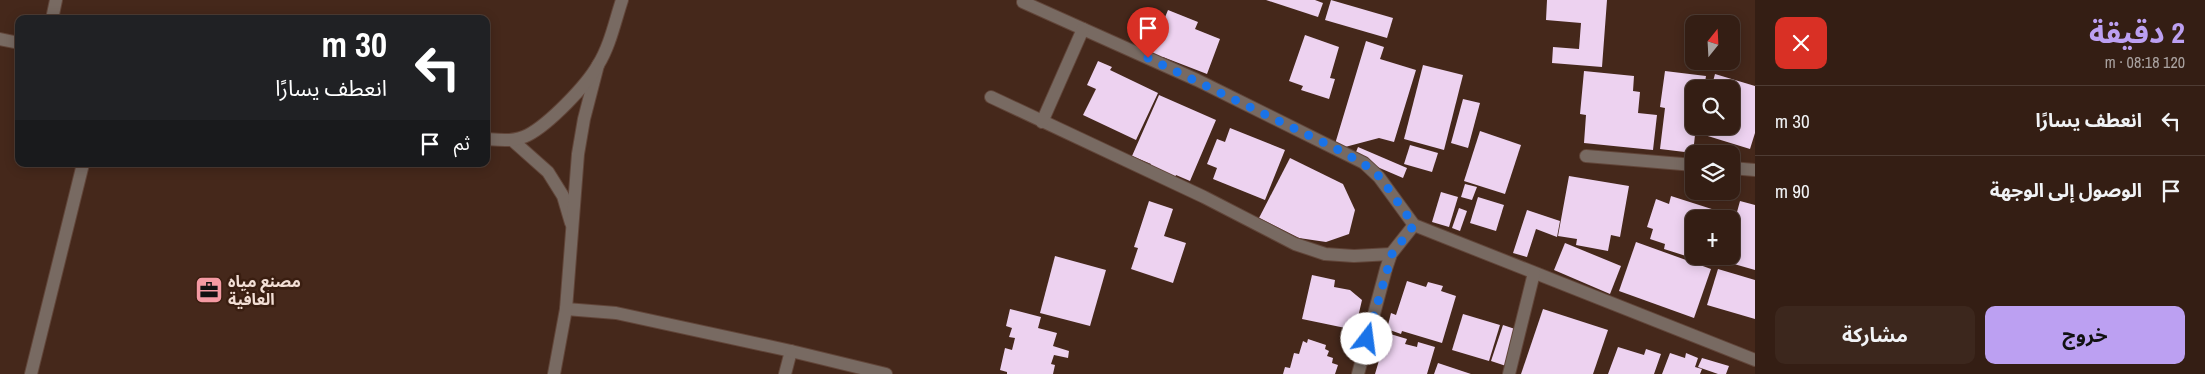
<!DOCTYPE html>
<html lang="ar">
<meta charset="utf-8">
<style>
:root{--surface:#341e14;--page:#3c271d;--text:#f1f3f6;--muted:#a9a2a0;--line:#4e3c34;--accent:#bca0f2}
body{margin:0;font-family:"Archivo Narrow","Noto Sans Arabic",sans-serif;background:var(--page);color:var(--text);direction:rtl;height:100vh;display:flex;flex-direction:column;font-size:19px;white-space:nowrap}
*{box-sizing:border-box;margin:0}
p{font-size:16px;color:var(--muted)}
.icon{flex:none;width:28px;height:28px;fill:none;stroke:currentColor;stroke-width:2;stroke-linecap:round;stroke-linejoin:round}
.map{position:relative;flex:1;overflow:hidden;direction:ltr}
.drawer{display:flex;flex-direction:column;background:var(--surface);width:450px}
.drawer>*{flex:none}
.hud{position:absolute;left:15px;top:15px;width:475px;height:152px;border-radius:10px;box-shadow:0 2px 12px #0003,0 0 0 1px var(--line);direction:rtl;background:#202124;color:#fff;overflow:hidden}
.needle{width:32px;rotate:18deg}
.controls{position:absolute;left:1685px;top:15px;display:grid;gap:10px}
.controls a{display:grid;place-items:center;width:55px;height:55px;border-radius:10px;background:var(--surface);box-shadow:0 2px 12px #0003,0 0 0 1px var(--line);font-size:25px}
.pin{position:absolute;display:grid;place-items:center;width:42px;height:42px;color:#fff;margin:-51px -21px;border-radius:50% 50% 50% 0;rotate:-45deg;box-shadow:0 0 5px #0007}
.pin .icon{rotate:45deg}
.me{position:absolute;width:55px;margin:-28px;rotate:15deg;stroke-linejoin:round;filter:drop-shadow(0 0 4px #0008)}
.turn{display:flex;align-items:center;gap:18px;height:105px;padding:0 20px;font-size:22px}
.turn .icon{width:65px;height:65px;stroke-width:2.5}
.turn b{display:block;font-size:35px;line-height:42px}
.then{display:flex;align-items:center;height:48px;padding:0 20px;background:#0003;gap:10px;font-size:19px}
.round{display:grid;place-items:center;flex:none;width:52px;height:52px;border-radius:10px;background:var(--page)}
.head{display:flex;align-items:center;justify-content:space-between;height:85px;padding:0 20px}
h1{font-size:30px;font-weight:700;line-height:38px;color:var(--accent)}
.cta{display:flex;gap:10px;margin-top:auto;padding:10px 20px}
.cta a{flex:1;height:58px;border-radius:10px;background:var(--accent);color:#111;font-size:20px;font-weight:700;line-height:58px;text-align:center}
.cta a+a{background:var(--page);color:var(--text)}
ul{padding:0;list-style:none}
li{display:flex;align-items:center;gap:15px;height:70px;padding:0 20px;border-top:1px solid var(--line)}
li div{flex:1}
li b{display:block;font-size:19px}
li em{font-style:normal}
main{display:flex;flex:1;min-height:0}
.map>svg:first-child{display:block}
.building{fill:#edd2f0}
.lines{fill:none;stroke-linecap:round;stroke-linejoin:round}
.minor-casing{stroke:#614539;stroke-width:14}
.tertiary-casing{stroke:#614539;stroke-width:14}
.minor{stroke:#786a62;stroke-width:12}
.tertiary{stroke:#786a62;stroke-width:12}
.route{stroke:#1a73e8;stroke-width:9;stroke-dasharray:0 16.2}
.labels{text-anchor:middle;stroke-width:5;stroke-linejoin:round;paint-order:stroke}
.poi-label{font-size:16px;font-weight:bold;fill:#f2ded5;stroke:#3a1e11;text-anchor:start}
</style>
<main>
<section class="drawer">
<div class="head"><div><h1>2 دقيقة</h1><p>120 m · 08:18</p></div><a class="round" style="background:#d93025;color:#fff"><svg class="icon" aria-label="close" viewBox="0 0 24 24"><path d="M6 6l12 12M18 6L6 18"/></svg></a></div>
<ul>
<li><svg class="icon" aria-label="left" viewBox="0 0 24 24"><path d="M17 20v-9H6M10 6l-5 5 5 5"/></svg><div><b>انعطف يسارًا</b></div><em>30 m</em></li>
<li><svg class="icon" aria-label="arrive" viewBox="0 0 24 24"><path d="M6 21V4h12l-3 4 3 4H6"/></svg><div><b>الوصول إلى الوجهة</b></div><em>90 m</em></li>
</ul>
<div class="cta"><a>خروج</a><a>مشاركة</a></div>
</section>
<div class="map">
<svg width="1755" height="374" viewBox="0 0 1755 374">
<rect width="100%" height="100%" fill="#45281b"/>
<!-- building -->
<g class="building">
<path d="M1266 0H1315L1323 3 1318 17Z"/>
<path d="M1331 0 1393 18 1387 38 1325 20Z"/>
<path d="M1547 0H1607L1602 67 1552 63 1553 47 1579 49 1581 23 1546 20Z"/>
<path d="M1168 10 1198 22 1195 29 1220 39 1207 74 1163 57 1162 59 1150 54Z"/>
<path d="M1305 35 1339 47 1330 78 1335 79 1329 99 1301 90 1303 86 1289 81Z"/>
<path d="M1366 41 1384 47 1380 59 1416 70 1394 142 1379 138 1345 147 1335 144Z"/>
<path d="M1098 61 1112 67 1110 70 1158 93 1136 140 1083 115 1096 89 1087 85Z"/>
<path d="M1423 65 1463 75 1444 150 1404 139Z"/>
<path d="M1584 71 1634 76 1633 91 1640 92 1638 113 1657 115 1653 150 1584 143 1586 115 1580 114Z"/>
<path d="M1665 71 1706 76 1704 89H1694V126H1696L1693 153 1660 149 1665 108 1660 107Z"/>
<path d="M1715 74 1755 86V133L1750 149 1698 133 1700 126H1731V89H1711Z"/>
<path d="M1159 95 1216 120 1190 181 1176 175 1174 179 1149 168 1151 164 1132 156Z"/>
<path d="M1463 99 1480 103 1468 148 1451 143Z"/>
<path d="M1230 128 1285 150 1265 200 1213 179 1217 168 1207 164 1217 139 1225 142Z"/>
<path d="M1480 131 1521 145 1505 194 1464 181Z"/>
<path d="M1410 145 1438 153 1432 172 1404 164Z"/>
<path d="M1358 147 1407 168 1403 178 1354 157Z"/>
<path d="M1290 158 1343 184 1355 210 1349 234 1326 242 1299 238 1259 218Z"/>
<path d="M1569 176 1629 186 1620 237 1611 235 1608 251 1576 245 1577 239 1558 236Z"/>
<path d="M1465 184 1477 187 1472 200 1461 197Z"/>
<path d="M1441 192 1458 197 1449 227 1432 222Z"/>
<path d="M1671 196 1718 211 1716 219H1694V253L1688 251 1686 256 1664 249 1665 244 1650 239 1653 229 1647 227 1656 199 1669 204Z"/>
<path d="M1478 197 1504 205 1496 231 1470 223Z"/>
<path d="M1149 201 1173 209 1164 236 1186 243 1173 283 1131 269 1138 248 1134 247Z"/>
<path d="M1740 201 1755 205V270L1713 258V256H1731V234Z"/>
<path d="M1459 208 1467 211 1460 231 1452 228Z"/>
<path d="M1527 210 1560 221 1557 237 1536 229 1527 257 1513 253Z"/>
<path d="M1636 242 1711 269 1694 318 1619 291Z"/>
<path d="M1565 243 1621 266 1610 294 1554 270Z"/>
<path d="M1055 256 1106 270 1090 326 1040 313Z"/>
<path d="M1718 269 1755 280V319L1707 305Z"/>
<path d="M1312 275 1335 280 1334 287 1350 290 1362 300 1355 330 1302 319Z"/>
<path d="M1407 281 1426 287 1428 282 1443 286 1441 291 1456 296 1442 343 1402 331 1401 334 1387 329 1391 313 1396 315Z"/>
<path d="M1010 309 1041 317 1038 328 1057 333 1053 346 1069 351 1068 358 1054 355 1051 364 1055 365 1053 374H1007V372L1000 370 1005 348 1012 350 1015 338 1009 337 1012 328 1006 326Z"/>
<path d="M1543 309 1608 330 1593 374H1521Z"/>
<path d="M1463 314 1500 325 1489 361 1452 350Z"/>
<path d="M1503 325 1518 330 1506 366 1491 361Z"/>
<path d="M1387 333 1407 339 1405 344 1417 347 1418 342 1435 347 1427 374H1375Z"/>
<path d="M1308 339 1326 345 1325 349 1329 351 1327 356 1333 358 1332 363 1338 365 1335 374H1283L1285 367 1290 368 1294 353 1299 354 1303 341 1307 343Z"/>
<path d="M1618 347 1644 355 1646 349 1661 354 1654 374H1608Z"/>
<path d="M1670 353 1685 358 1686 353 1698 358 1695 367 1702 369 1700 374H1662Z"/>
<path d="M1702 358 1729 366 1726 374H1718L1698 367Z"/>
<path d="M1438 363 1471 374H1434Z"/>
</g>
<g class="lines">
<!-- minor casing -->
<g class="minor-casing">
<g id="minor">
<path d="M1023 2 1197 80 1364 163 1379 177 1414 225 1755 360"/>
<path d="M52 19 56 0"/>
<path d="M991 97 1204 197 1295 244 1325 254 1354 256 1391 254"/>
<path d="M1042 122 1083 29"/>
<path d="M512 140 548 172 563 196 571 223"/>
<path d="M1586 156 1694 165"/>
<path d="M1731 168 1755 170"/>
<path d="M566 309 616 313 791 351 785 374"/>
<path d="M791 351 886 374"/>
<path d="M31 374 83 164"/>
<path d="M554 374 566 309 578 154 584 119 598 65"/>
<path d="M1358 374 1386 269 1391 254 1414 225"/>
<path d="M1509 374 1534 273"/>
</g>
</g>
<!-- tertiary casing -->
<g class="tertiary-casing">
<g id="tertiary">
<path d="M0 39 19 43"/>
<path d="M486 139C500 140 515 142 528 135 549 124 586 86 598 65 610 46 615 21 622 0"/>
</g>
</g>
<!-- minor -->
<use href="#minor" class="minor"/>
<!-- tertiary -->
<use href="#tertiary" class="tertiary"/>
</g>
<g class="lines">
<!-- route -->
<path class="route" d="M1148 58 1335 148 1364 164 1380 177 1414 225 1392 254 1367 339"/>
</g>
<!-- icons -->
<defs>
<g id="office-square" transform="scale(1.4375)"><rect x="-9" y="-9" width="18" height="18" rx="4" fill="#f49aa3" stroke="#3a1e11"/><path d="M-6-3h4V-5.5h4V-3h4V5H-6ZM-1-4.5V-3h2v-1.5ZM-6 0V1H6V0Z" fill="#111"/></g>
</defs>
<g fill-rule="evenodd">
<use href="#office-square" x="209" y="290"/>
</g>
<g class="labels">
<!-- poi labels -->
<g class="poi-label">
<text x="228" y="287">مصنع مياه<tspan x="228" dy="18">العافية</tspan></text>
</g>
</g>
</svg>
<div class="controls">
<a><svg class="needle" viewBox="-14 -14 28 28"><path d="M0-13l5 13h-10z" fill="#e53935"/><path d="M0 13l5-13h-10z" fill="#a9a2a0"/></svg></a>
<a><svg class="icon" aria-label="search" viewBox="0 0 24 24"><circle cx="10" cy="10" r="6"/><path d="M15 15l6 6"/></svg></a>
<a><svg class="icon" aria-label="layers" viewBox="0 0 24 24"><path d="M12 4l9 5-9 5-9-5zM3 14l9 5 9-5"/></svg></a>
<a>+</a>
</div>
<div class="pin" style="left:1148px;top:58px;background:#d93025"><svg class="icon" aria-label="arrive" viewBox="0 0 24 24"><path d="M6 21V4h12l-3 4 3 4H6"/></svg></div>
<svg class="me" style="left:1367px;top:339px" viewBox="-20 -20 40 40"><circle r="19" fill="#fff"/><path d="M0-13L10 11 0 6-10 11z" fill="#1a73e8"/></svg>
<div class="hud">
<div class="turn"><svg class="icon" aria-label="left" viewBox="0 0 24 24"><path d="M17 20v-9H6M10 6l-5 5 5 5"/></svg><div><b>30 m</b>انعطف يسارًا</div></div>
<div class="then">ثم<svg class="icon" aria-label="arrive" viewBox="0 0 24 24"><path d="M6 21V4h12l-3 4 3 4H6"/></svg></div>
</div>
</div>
</main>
